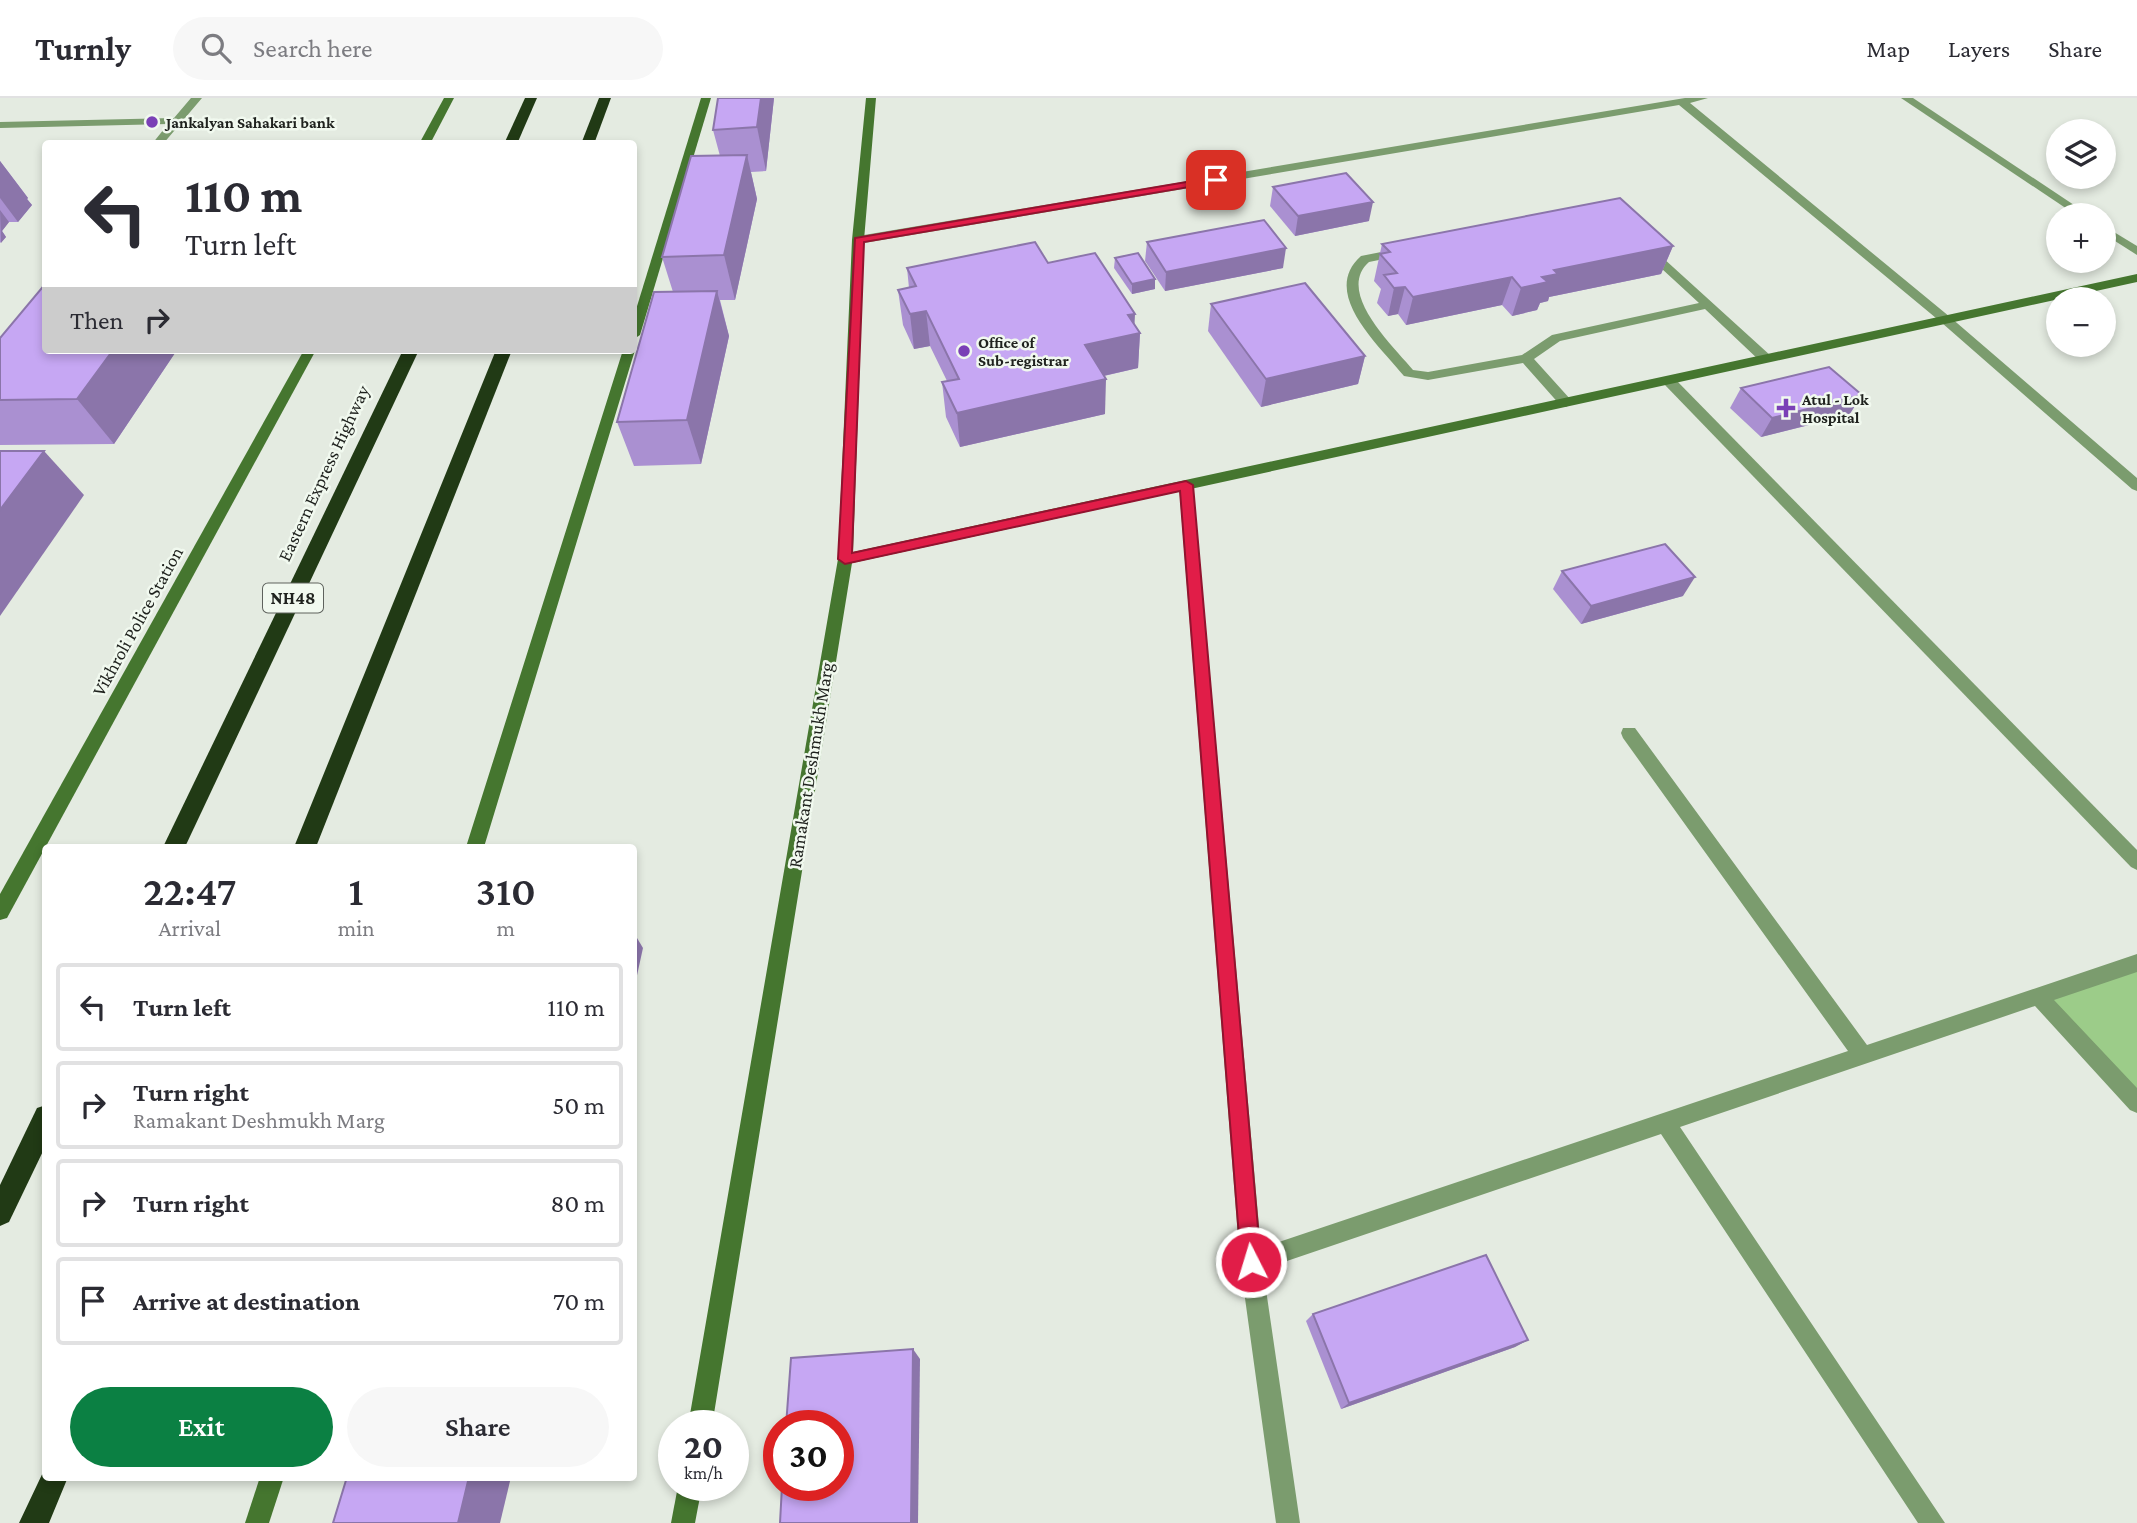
<!DOCTYPE html>
<meta charset="utf-8">
<style>
:root{--surface:#fff;--page:#f7f7f7;--text:#2b2b33;--muted:#7c7c81;--line:#e1e1e2;--accent:#0b8043}
body{margin:0;font-family:"Crimson Pro",serif;background:var(--page);color:var(--text);height:100vh;display:flex;flex-direction:column;font-size:26px;white-space:nowrap}
*{box-sizing:border-box;margin:0}
p{font-size:23px;color:var(--muted)}
.icon{flex:none;width:38px;height:38px;fill:none;stroke:currentColor;stroke-width:2;stroke-linecap:round;stroke-linejoin:round}
.map{position:relative;flex:1;overflow:hidden}
.details{position:absolute;left:42px;top:746px;width:595px;height:637px;display:flex;flex-direction:column;background:var(--surface);border-radius:7px;box-shadow:0 4px 10px #0003}
.details>*{flex:none}
.hud{position:absolute;left:42px;top:42px;width:595px;height:214px;border-radius:7px;box-shadow:0 4px 10px #0003;background:#fff;color:var(--text);overflow:hidden}
.tools{position:absolute;left:2046px;top:21px;display:grid;gap:14px}
.tools a{display:grid;place-items:center;width:70px;height:70px;border-radius:50%;background:var(--surface);box-shadow:0 4px 10px #0003;font-size:35px}
.speed{position:absolute;left:658px;top:1312px;display:flex;gap:14px;font-size:35px;font-weight:700;text-align:center}
.speed>*{display:grid;place-content:center;width:91px;height:91px;border-radius:50%;background:var(--surface);box-shadow:0 4px 10px #0003;line-height:1}
.speed small{font-size:18px;font-weight:400}
.speed .limit{border:10px solid #d22;background:#fff;color:#111}
.pin{position:absolute;display:grid;place-items:center;width:60px;height:60px;color:#fff;margin:-30px;border-radius:14px;box-shadow:0 4px 10px #0006}
.me{position:absolute;width:77px;margin:-38px;rotate:355deg;stroke-linejoin:round;filter:drop-shadow(0 0 5px #0008)}
.turn{display:flex;align-items:center;gap:24px;height:147px;padding:0 28px;font-size:32px}
.turn .icon{width:91px;height:91px;stroke-width:2.5}
.turn b{display:block;font-size:49px;line-height:60px}
.then{display:flex;align-items:center;height:66px;padding:0 28px;background:#0003;gap:14px;font-size:26px}
.eta{display:flex;justify-content:space-evenly;align-items:center;height:119px;text-align:center}
.eta b{font-size:42px;font-weight:600;line-height:49px}
.primary-button{display:flex;gap:14px;margin-top:auto;padding:14px 28px}
.primary-button a{flex:1;height:80px;border-radius:42px;background:var(--accent);color:#fff;font-size:28px;font-weight:600;line-height:80px;text-align:center}
.primary-button a+a{background:var(--page);color:var(--text)}
ul{padding:0;list-style:none}
li{display:flex;align-items:center;gap:21px;height:88px;margin:0 14px 10px;padding:0 14px;border:4px solid var(--line);border-radius:7px}
li div{flex:1}
li b{display:block;font-size:26px}
li em{font-style:normal}
header{display:flex;align-items:center;gap:42px;box-sizing:border-box;height:98px;padding:0 35px;background:var(--surface);border-bottom:2px solid var(--line)}
header strong{font-size:33px}
nav{display:flex;gap:38px;margin-inline-start:auto;font-size:24px}
.search{width:490px;height:63px;background:var(--page);display:flex;align-items:center;gap:18px;box-sizing:border-box;padding:0 24px;border-radius:38px;color:var(--muted);font-size:26px}
.map>svg:first-child{display:block}
.green{fill:#9ccc89}
.lines{fill:none;stroke-linecap:round;stroke-linejoin:round}
.lane{fill:#7b9c6e;fill-rule:evenodd}
.street{fill:#7b9c6e;fill-rule:evenodd}
.secondary{fill:#45762f;fill-rule:evenodd}
.highway{fill:#213a15;fill-rule:evenodd}
.wall{fill:#aa90d1}
.shaded-wall{fill:#8b75aa}
.building{fill:#c6a7f3;stroke:#8b75aa;stroke-width:2}
.route{fill:#e11d48;stroke:#92132f;stroke-width:2}
.poi-dot{fill:#7a40b6;stroke:#f1f9ef;stroke-width:2.5}
.labels{text-anchor:middle;stroke-width:5;stroke-linejoin:round;paint-order:stroke}
.far-poi-label{font-size:16px;font-weight:bold;fill:#1f221e;stroke:#f1f9ef;text-anchor:start}
.shield{fill:#f1f9ef;stroke:#5e625d;stroke-width:2}
.shield-label{font-size:18px;font-weight:bold;fill:#1f221e}
.street-label{font-size:19px;fill:#1f221e;stroke:#f1f9ef}
</style>
<header>
<strong>Turnly</strong>
<div class="search"><svg class="icon" aria-label="search" viewBox="0 0 24 24"><circle cx="10" cy="10" r="6"/><path d="M15 15l6 6"/></svg>Search here</div>
<nav><a>Map</a><a>Layers</a><a>Share</a></nav>
</header>
<div class="map">
<svg width="2137" height="1425" viewBox="0 0 2137 1425">
<rect width="100%" height="100%" fill="#e4ebe1"/>
<!-- green -->
<path class="green" d="M2137 865V1005L2038 898Z"/>
<g class="lines">
<!-- lane -->
<path class="lane" d="M1592 112 1619 120 1771 258V264H1761L1705 211 1560 243 1534 261 1571 302 1573 305 1566 309 1561 308 1523 265 1428 282 1404 278C1380 248 1319 195 1361 158ZM1592 119 1611 124 1699 205 1552 237 1522 257 1428 274 1413 272C1393 248 1335 194 1369 164Z"/>
<!-- street -->
<g class="street">
<path d="M191 0H202L163 46H152L168 26 0 30V24L174 20Z"/>
<path d="M1685 0H1708L1690 5 1950 219 2137 380V393L2132 391 1942 225 1679 7 858 146 852 142 858 138Z"/>
<path d="M1901 0H1913L2089 117H2076Z"/>
<path d="M2104 128 2137 148V157L2104 136Z"/>
<path d="M1669 279 1674 280 2137 752V772L2131 769 1664 286 1662 283Z"/>
<path d="M1186 382 1193 387 1261 1150 1848 953 1623 640 1621 635 1623 630H1635L1867 947 2137 856V874L2054 902 2137 990V1015L2130 1012 2035 908 1680 1029 1945 1425H1918L1661 1036 1263 1171 1300 1425H1276L1240 1164 1179 387Z"/>
</g>
<!-- secondary -->
<g class="secondary">
<path d="M444 0H454L430 46H419Z"/>
<path d="M701 0H711L640 237 634 241V218Z"/>
<path d="M866 0H876L864 142 853 454 2137 176V184L852 465 712 1328H688L838 461 852 142Z"/>
<path d="M634 249 635 252 484 749H466L623 252H634Z"/>
<path d="M304 252H316L7 820 0 822V796Z"/>
<path d="M260 1379H284L269 1425H245Z"/>
<path d="M678 1388H702L695 1425H671Z"/>
</g>
<!-- highway -->
<g class="highway">
<path d="M525 0H537L517 46H504Z"/>
<path d="M599 0H611L594 46H581Z"/>
<path d="M403 252H419L185 749H163Z"/>
<path d="M496 252H512L316 749H294Z"/>
<path d="M46 1007V1047L9 1124 0 1128V1087L37 1010Z"/>
<path d="M46 1368V1379H68L49 1425H19Z"/>
</g>
</g>
<!-- wall -->
<g class="wall">
<path d="M774 0 766 73 751 74 757 101 735 202H720L729 238 701 366 634 368 617 324 673 194 662 159 720 58 713 32Z"/>
<path d="M0 63 28 100 27 101 32 107 18 124H9L2 133 6 139 0 145Z"/>
<path d="M1273 89 1369 123 1295 138 1270 108Z"/>
<path d="M1147 144 1283 170 1165 193 1145 163Z"/>
<path d="M1382 146 1673 148 1661 176 1549 199 1548 203 1540 205 1537 212 1512 218 1502 207 1406 227 1398 216 1388 218 1377 205 1381 191 1374 183Z"/>
<path d="M1115 160 1155 191 1132 196 1114 170Z"/>
<path d="M1048 165 1135 227 1140 235 1138 270 1104 278 1105 316 960 349 946 319 942 284 947 283 930 248 914 251 903 227 898 192 909 190 907 170Z"/>
<path d="M1211 206 1365 258 1358 286 1261 309 1208 233Z"/>
<path d="M0 240 46 252H177L114 346 0 347Z"/>
<path d="M1741 290 1862 297 1849 317 1761 339 1730 310Z"/>
<path d="M1562 473 1683 498 1581 526 1553 491Z"/>
<path d="M1313 1216 1528 1242 1515 1249 1341 1311 1306 1223Z"/>
</g>
<!-- shaded-wall -->
<g class="shaded-wall">
<path d="M761 0H774L766 73 757 29Z"/>
<path d="M747 57 757 101 735 202 724 157Z"/>
<path d="M0 63 28 100 27 101 32 107 18 124 0 100Z"/>
<path d="M1373 104 1369 123 1295 138 1298 118Z"/>
<path d="M0 112 9 124 2 133 6 139 1 145Z"/>
<path d="M1673 148 1661 176 1549 199 1548 203 1540 205 1537 212 1512 218 1521 190 1554 172Z"/>
<path d="M1286 150 1283 170 1165 193 1166 174Z"/>
<path d="M1512 179 1502 207 1406 227 1413 199Z"/>
<path d="M1155 181V191L1132 196V186Z"/>
<path d="M1405 189 1398 216 1388 218 1394 190Z"/>
<path d="M717 193 729 238 701 366 687 322Z"/>
<path d="M926 213 930 248 914 251 910 216Z"/>
<path d="M1135 216 1134 237 1140 235 1138 270 1085 282V247L1128 217Z"/>
<path d="M113 252H177L114 346 77 301Z"/>
<path d="M1365 258 1358 286 1261 309 1266 281Z"/>
<path d="M1106 281 1105 316 960 349 957 315Z"/>
<path d="M1862 297 1849 317 1761 339 1772 320Z"/>
<path d="M44 353 84 397 0 518V412Z"/>
<path d="M1695 479 1683 498 1581 526 1591 508Z"/>
<path d="M634 835 643 850 634 891Z"/>
<path d="M1528 1242 1515 1249 1341 1311 1349 1305Z"/>
<path d="M913 1251 920 1261 918 1425H911Z"/>
<path d="M469 1379H511L500 1425H458Z"/>
</g>
<!-- building -->
<g class="building">
<path d="M718 0H761L757 29 713 32Z"/>
<path d="M747 57 724 157 662 159 691 58Z"/>
<path d="M1346 75 1373 104 1298 118 1273 89Z"/>
<path d="M1620 100 1673 148 1554 172 1558 176 1542 179 1548 184 1521 190 1512 179 1413 199 1405 189 1394 190 1384 177 1397 175 1380 156 1390 154 1382 146Z"/>
<path d="M1264 122 1286 150 1166 174 1147 144Z"/>
<path d="M1035 144 1048 165 1095 155 1135 216 1128 217 1140 235 1085 247 1106 281 957 315 942 284 959 281 926 213 910 216 898 192 916 188 907 170Z"/>
<path d="M1138 155 1155 181 1132 186 1115 160Z"/>
<path d="M46 185V252H113L77 301 0 302V240Z"/>
<path d="M1305 185 1365 258 1266 281 1211 206Z"/>
<path d="M717 193 687 322 617 324 654 194Z"/>
<path d="M1829 269 1862 297 1772 320 1741 290Z"/>
<path d="M0 353H44L0 412Z"/>
<path d="M1665 446 1695 479 1591 508 1562 473Z"/>
<path d="M1486 1157 1528 1242 1349 1305 1313 1216Z"/>
<path d="M913 1251 911 1425H780L782 1388H838V1328H786L791 1260Z"/>
<path d="M347 1379H469L458 1425H333Z"/>
</g>
<!-- route -->
<path class="route" d="M1216 79 1219 80V84L864 144 852 455 1186 383 1193 387 1261 1164 1258 1171 1251 1174 1244 1171 1241 1164 1180 393 845 466 838 461 855 140Z"/>
<!-- markers -->
<g class="poi-dot">
<circle cx="152" cy="24" r="7"/>
<circle cx="964" cy="253" r="7"/>
<path d="M1782.5 299.5h7v7h7v7h-7v7h-7v-7h-7v-7h7z"/>
</g>
<g class="labels">
<!-- far-poi labels -->
<g class="far-poi-label">
<text x="166" y="30">Jankalyan Sahakari bank</text>
<text x="978" y="250">Office of<tspan x="978" dy="18">Sub-registrar</tspan></text>
<text x="1802" y="307">Atul - Lok<tspan x="1802" dy="18">Hospital</tspan></text>
</g>
<!-- shield labels -->
<rect class="shield" x="263" y="485.5" width="60" height="29" rx="5"/>
<g class="shield-label">
<text x="293" y="506">NH48</text>
</g>
<!-- street labels -->
<g class="street-label">
<text transform="translate(323 375) rotate(-65)" y="7">Eastern Express Highway</text>
<text transform="translate(137 523) rotate(-61)" y="7">Vikhroli Police Station</text>
<text transform="translate(810 667) rotate(-81)" y="7">Ramakant Deshmukh Marg</text>
</g>
</g>
</svg>
<div class="tools">
<a><svg class="icon" aria-label="layers" viewBox="0 0 24 24"><path d="M12 4l9 5-9 5-9-5zM3 14l9 5 9-5"/></svg></a>
<a>+</a>
<a>−</a>
</div>
<div class="speed"><div>20<small>km/h</small></div><div class="limit">30</div></div>
<div class="pin" style="left:1216px;top:82px;background:#d93025"><svg class="icon" aria-label="arrive" viewBox="0 0 24 24"><path d="M6 21V4h12l-3 4 3 4H6"/></svg></div>
<svg class="me" style="left:1251px;top:1164px" viewBox="-20 -20 40 40"><circle r="17" fill="#e11d48" stroke="#fff" stroke-width="3"/><path d="M0-11L8 9 0 5-8 9z" fill="#fff"/></svg>
<div class="hud">
<div class="turn"><svg class="icon" aria-label="left" viewBox="0 0 24 24"><path d="M17 20v-9H6M10 6l-5 5 5 5"/></svg><div><b>110 m</b>Turn left</div></div>
<div class="then">Then<svg class="icon" aria-label="right" viewBox="0 0 24 24"><path d="M7 20v-9h11M14 6l5 5-5 5"/></svg></div>
</div>
<section class="details">
<div class="eta">
<div><b>22:47</b><p>Arrival</p></div>
<div><b>1</b><p>min</p></div>
<div><b>310</b><p>m</p></div>
</div>
<ul>
<li><svg class="icon" aria-label="left" viewBox="0 0 24 24"><path d="M17 20v-9H6M10 6l-5 5 5 5"/></svg><div><b>Turn left</b></div><em>110 m</em></li>
<li><svg class="icon" aria-label="right" viewBox="0 0 24 24"><path d="M7 20v-9h11M14 6l5 5-5 5"/></svg><div><b>Turn right</b><p>Ramakant Deshmukh Marg</p></div><em>50 m</em></li>
<li><svg class="icon" aria-label="right" viewBox="0 0 24 24"><path d="M7 20v-9h11M14 6l5 5-5 5"/></svg><div><b>Turn right</b></div><em>80 m</em></li>
<li><svg class="icon" aria-label="arrive" viewBox="0 0 24 24"><path d="M6 21V4h12l-3 4 3 4H6"/></svg><div><b>Arrive at destination</b></div><em>70 m</em></li>
</ul>
<div class="primary-button"><a>Exit</a><a>Share</a></div>
</section>
</div>
